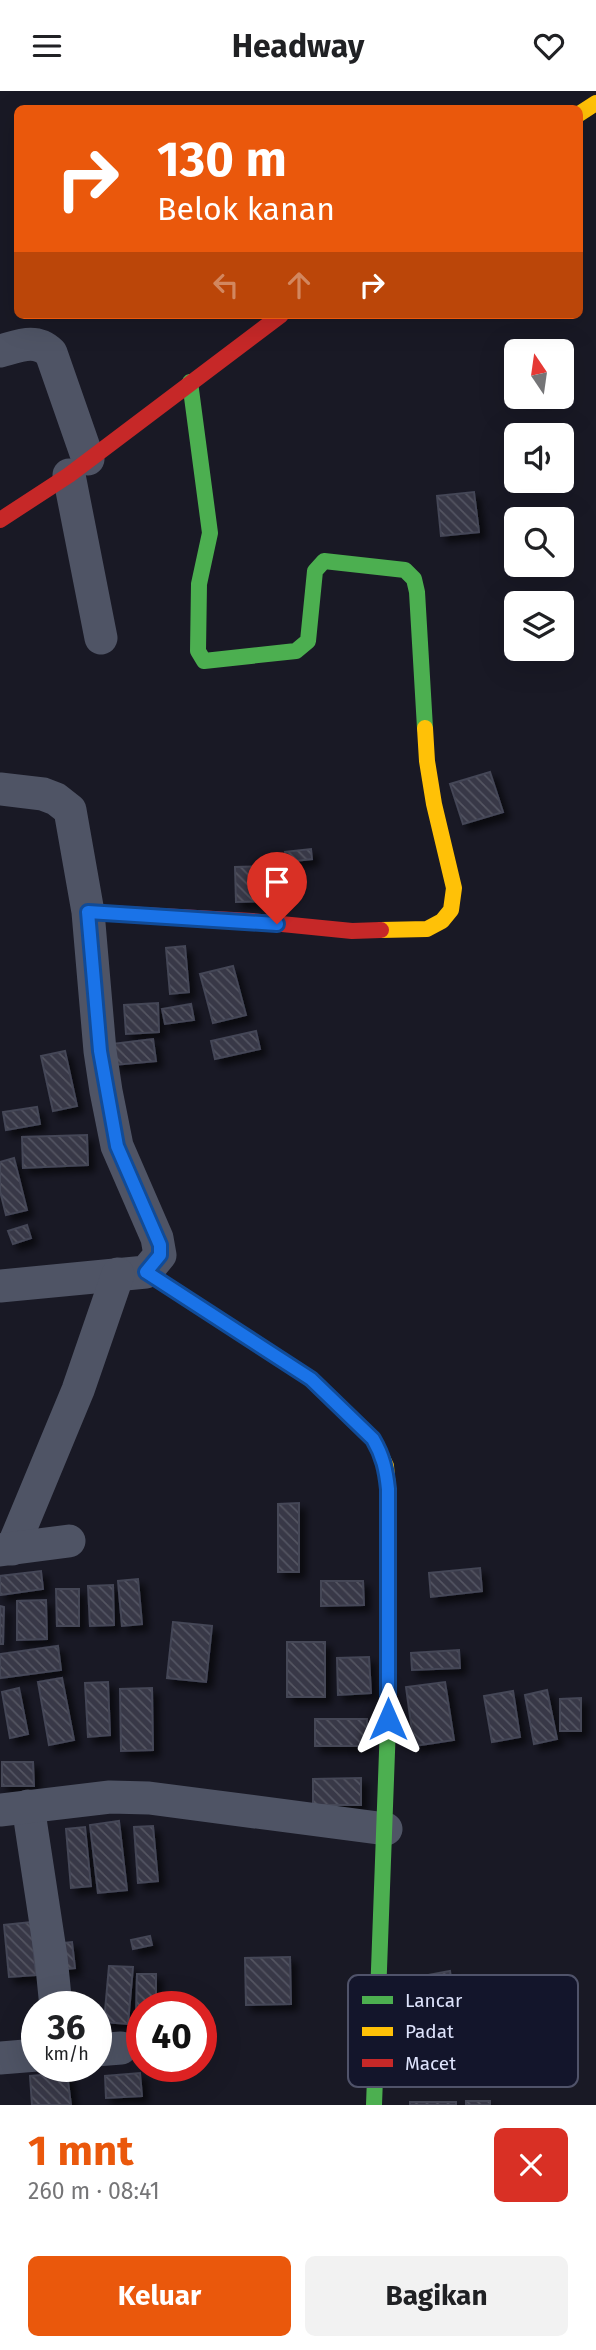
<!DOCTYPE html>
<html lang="id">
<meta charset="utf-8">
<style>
:root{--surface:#fff;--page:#f2f2f2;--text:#202124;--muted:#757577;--accent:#ea580c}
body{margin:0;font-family:"Fira Sans",sans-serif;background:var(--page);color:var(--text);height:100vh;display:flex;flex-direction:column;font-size:26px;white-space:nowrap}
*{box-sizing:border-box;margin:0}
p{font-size:23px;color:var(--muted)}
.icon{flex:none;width:38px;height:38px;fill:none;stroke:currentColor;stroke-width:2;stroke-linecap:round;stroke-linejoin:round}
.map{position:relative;height:2014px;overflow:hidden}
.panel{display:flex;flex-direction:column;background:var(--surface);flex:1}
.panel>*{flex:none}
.guide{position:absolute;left:14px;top:14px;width:569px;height:214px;border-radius:10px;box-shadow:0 7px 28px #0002;background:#ea580c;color:#fff;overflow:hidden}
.needle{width:46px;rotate:347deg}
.fabs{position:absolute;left:504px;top:248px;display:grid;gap:14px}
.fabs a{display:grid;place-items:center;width:70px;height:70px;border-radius:10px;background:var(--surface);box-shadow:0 7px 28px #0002;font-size:35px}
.speed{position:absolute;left:21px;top:1900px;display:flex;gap:14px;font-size:35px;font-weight:700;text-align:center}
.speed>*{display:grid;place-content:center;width:91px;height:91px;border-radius:50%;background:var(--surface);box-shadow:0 7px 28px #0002;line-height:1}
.speed small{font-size:18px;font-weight:400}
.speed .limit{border:10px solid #d22;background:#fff;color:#111}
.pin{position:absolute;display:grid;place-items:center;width:60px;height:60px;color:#fff;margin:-72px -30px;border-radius:50% 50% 50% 0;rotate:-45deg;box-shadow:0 0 7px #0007}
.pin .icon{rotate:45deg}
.me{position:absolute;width:77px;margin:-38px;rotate:0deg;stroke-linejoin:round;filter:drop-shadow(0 0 5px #0008)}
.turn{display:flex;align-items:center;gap:24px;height:147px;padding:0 28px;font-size:32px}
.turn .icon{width:91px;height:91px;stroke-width:2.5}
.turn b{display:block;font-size:49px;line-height:60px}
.lanes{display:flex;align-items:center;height:66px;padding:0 28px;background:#0003;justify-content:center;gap:35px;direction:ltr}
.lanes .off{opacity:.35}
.round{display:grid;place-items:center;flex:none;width:74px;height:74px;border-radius:10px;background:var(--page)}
.headline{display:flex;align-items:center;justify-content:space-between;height:119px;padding:0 28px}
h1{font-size:42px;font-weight:700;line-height:52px;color:var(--accent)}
.action{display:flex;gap:14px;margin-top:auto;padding:14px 28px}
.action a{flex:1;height:80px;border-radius:10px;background:var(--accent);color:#fff;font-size:28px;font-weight:700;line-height:80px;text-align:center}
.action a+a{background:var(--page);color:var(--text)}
header{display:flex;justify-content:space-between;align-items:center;height:91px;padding:0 28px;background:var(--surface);font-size:32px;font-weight:700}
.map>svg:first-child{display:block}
.building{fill:url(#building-back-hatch);stroke:#444657;stroke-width:2;filter:url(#shadow)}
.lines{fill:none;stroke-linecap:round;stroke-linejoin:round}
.street{stroke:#4f5465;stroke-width:33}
.fast{stroke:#4caf50;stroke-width:16}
.slow{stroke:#ffc107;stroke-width:16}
.jam{stroke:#c62828;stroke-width:16}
.route-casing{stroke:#114b97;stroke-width:18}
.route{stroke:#1a73e8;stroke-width:12}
.key{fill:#13152b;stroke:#50536a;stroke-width:2}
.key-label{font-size:19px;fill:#dfe4fd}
</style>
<header><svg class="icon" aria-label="menu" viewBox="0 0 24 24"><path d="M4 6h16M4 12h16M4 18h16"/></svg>Headway<svg class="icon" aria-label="heart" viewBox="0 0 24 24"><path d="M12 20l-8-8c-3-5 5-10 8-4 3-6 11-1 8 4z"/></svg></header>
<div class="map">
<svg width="596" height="2014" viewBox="0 0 596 2014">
<defs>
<pattern id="building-back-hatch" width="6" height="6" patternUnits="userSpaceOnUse" patternTransform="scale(1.75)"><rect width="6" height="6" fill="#383846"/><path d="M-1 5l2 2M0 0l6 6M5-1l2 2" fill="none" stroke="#545562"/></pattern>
<filter id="shadow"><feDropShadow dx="6" dy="6" stdDeviation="3.5" flood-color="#0009"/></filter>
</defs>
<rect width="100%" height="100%" fill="#191925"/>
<!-- building -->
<g class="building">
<path d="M474 401 479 441 441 445 437 405Z"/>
<path d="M490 681 503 721 463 733 450 693Z"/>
<path d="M311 758 312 768 286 771 285 761Z"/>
<path d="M266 775 268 810 236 811 235 776Z"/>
<path d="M185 855 189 901 170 903 166 857Z"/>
<path d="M233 875 246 924 213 932 200 883Z"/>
<path d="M158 912 159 941 126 943 124 914Z"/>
<path d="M191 913 194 929 165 933 162 918Z"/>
<path d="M256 940 260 958 215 968 211 950Z"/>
<path d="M153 948 156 970 114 974 111 953Z"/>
<path d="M65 960 77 1015 53 1020 41 965Z"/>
<path d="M37 1016 40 1033 6 1039 3 1021Z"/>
<path d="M87 1044 88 1074 23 1077 22 1046Z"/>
<path d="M14 1067 27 1119 6 1124 0 1100V1071Z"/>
<path d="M27 1134 31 1147 13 1153 8 1140Z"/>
<path d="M299 1412V1481H278V1413Z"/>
<path d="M480 1477 482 1500 431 1506 429 1482Z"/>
<path d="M41 1480 43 1498 0 1504V1485Z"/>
<path d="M138 1488 142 1533 122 1535 118 1490Z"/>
<path d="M321 1490H363L364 1514 321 1515Z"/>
<path d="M113 1494 114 1534 90 1535 88 1495Z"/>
<path d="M56 1498H79V1535H57Z"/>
<path d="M46 1509 47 1548 17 1549V1510Z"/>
<path d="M0 1515 4 1516 3 1553H0Z"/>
<path d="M173 1531 212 1535 206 1591 167 1587Z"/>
<rect x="287" y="1551" width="38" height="55"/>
<path d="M58 1555 61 1579 0 1587V1563Z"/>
<path d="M459 1559 460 1577 412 1579 411 1562Z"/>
<path d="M369 1566 371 1602 338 1604 337 1567Z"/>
<path d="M62 1587 74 1649 49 1654 38 1591Z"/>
<path d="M108 1591 110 1644 88 1646 85 1592Z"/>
<path d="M445 1591 454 1649 414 1655 406 1596Z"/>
<path d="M19 1597 28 1643 10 1647 2 1601Z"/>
<path d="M152 1597 153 1659 121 1660 120 1598Z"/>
<path d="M547 1599 557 1648 534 1653 525 1604Z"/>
<path d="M513 1600 520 1646 492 1651 484 1605Z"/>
<path d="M581 1607V1640H560V1608Z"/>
<rect x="315" y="1628" width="52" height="27"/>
<path d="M2 1671H33L34 1695H2Z"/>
<path d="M361 1687V1714H313V1688Z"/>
<path d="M119 1730 127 1799 98 1802 90 1734Z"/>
<path d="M153 1735 158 1790 138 1792 134 1736Z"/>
<path d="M85 1736 91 1795 71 1797 66 1738Z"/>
<path d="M31 1831 36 1884 9 1886 4 1834Z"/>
<path d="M150 1845 152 1854 133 1858 131 1849Z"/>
<path d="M72 1851 75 1877 57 1879 54 1853Z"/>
<path d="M290 1866 291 1913 246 1914 245 1867Z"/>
<path d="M109 1875 133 1876 128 1933 104 1931Z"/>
<path d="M450 1880 456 1924 434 1927 428 1884Z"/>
<path d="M137 1883H156V1916H142V1925H136Z"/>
<path d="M67 1982 71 2014H32L30 1985Z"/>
<path d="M140 1982 142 2005 106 2007 105 1985Z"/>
<rect x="466" y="2010" width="24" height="4"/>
<rect x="410" y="2011" width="46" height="3"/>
</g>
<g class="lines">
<!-- street -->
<g class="street">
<path d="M0 260C19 255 36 247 51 262L88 368"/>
<path d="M69 384 101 547"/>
<path d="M0 698 43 703 56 708 70 719 88 821 100 960 106 1000 117 1055 157 1147 160 1164 146 1181 0 1195"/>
<path d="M12 1458 78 1299 118 1183"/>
<path d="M0 1459 69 1450"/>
<path d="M28 1715 51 1866 56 1916"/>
<path d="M0 1719 110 1706 149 1707 386 1738"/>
<path d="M96 1959 121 1957"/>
<path d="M0 1967 37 1964"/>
</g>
<!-- fast -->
<g class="fast">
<path d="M190 291 210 442 199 493 198 560 204 570 296 560 308 550 315 480 324 470 405 479 414 488 417 501 425 637"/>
<path d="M374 2014 388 1634"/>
</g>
<!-- slow -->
<g class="slow">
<path d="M579 23 596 12"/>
<path d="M381 839 427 838 442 830 451 819 454 797 434 713 427 670 425 637"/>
<path d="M146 1181 311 1288 373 1348 386 1375 388 1398V1634"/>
</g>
<!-- jam -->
<g class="jam">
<path d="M0 429 69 384 281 224"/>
<path d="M88 821 252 830 352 840 381 839"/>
</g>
</g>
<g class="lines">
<!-- route casing -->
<g class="route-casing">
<path id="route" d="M277 833 88 821 100 960 117 1055 160 1154V1164L146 1181 311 1288 373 1348C383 1365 386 1379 388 1398V1628"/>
</g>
<!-- route -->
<use href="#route" class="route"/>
</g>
<!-- legend -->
<rect x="348" y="1884" width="230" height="112" rx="10" class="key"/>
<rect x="362" y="1905" width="31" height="8" fill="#4caf50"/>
<rect x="362" y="1936" width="31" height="9" fill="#ffc107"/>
<rect x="362" y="1968" width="31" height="8" fill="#c62828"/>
<g class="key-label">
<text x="405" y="1916">Lancar</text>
<text x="405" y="1947">Padat</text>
<text x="405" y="1979">Macet</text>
</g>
</svg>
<div class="fabs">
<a><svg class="needle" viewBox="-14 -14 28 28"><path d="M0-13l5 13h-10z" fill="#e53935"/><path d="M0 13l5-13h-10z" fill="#757577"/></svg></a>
<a><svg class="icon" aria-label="sound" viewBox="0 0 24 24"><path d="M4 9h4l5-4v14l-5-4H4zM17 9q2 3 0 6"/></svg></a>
<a><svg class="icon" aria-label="search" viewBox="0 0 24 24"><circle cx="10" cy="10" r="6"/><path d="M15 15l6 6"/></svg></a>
<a><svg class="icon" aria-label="layers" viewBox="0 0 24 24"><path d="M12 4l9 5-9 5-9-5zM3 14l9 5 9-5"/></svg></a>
</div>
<div class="speed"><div>36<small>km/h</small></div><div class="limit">40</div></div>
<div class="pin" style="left:277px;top:833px;background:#d93025"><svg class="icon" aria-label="arrive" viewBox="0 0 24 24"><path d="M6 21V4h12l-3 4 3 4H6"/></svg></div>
<svg class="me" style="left:388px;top:1628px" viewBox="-20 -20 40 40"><path d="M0-17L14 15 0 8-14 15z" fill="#1a73e8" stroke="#fff" stroke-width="4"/></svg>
<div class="guide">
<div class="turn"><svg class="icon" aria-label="right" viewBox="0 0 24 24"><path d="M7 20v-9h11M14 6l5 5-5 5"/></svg><div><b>130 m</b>Belok kanan</div></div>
<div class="lanes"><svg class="icon off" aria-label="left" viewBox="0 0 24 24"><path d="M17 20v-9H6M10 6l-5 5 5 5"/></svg><svg class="icon off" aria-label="ahead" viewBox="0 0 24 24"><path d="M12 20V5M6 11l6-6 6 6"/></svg><svg class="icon" aria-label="right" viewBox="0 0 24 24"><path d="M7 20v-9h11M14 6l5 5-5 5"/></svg></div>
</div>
</div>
<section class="panel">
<div class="headline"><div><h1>1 mnt</h1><p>260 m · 08:41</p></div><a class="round" style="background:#d93025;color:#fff"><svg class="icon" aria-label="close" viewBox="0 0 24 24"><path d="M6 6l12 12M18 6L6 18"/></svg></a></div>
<div class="action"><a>Keluar</a><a>Bagikan</a></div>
</section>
